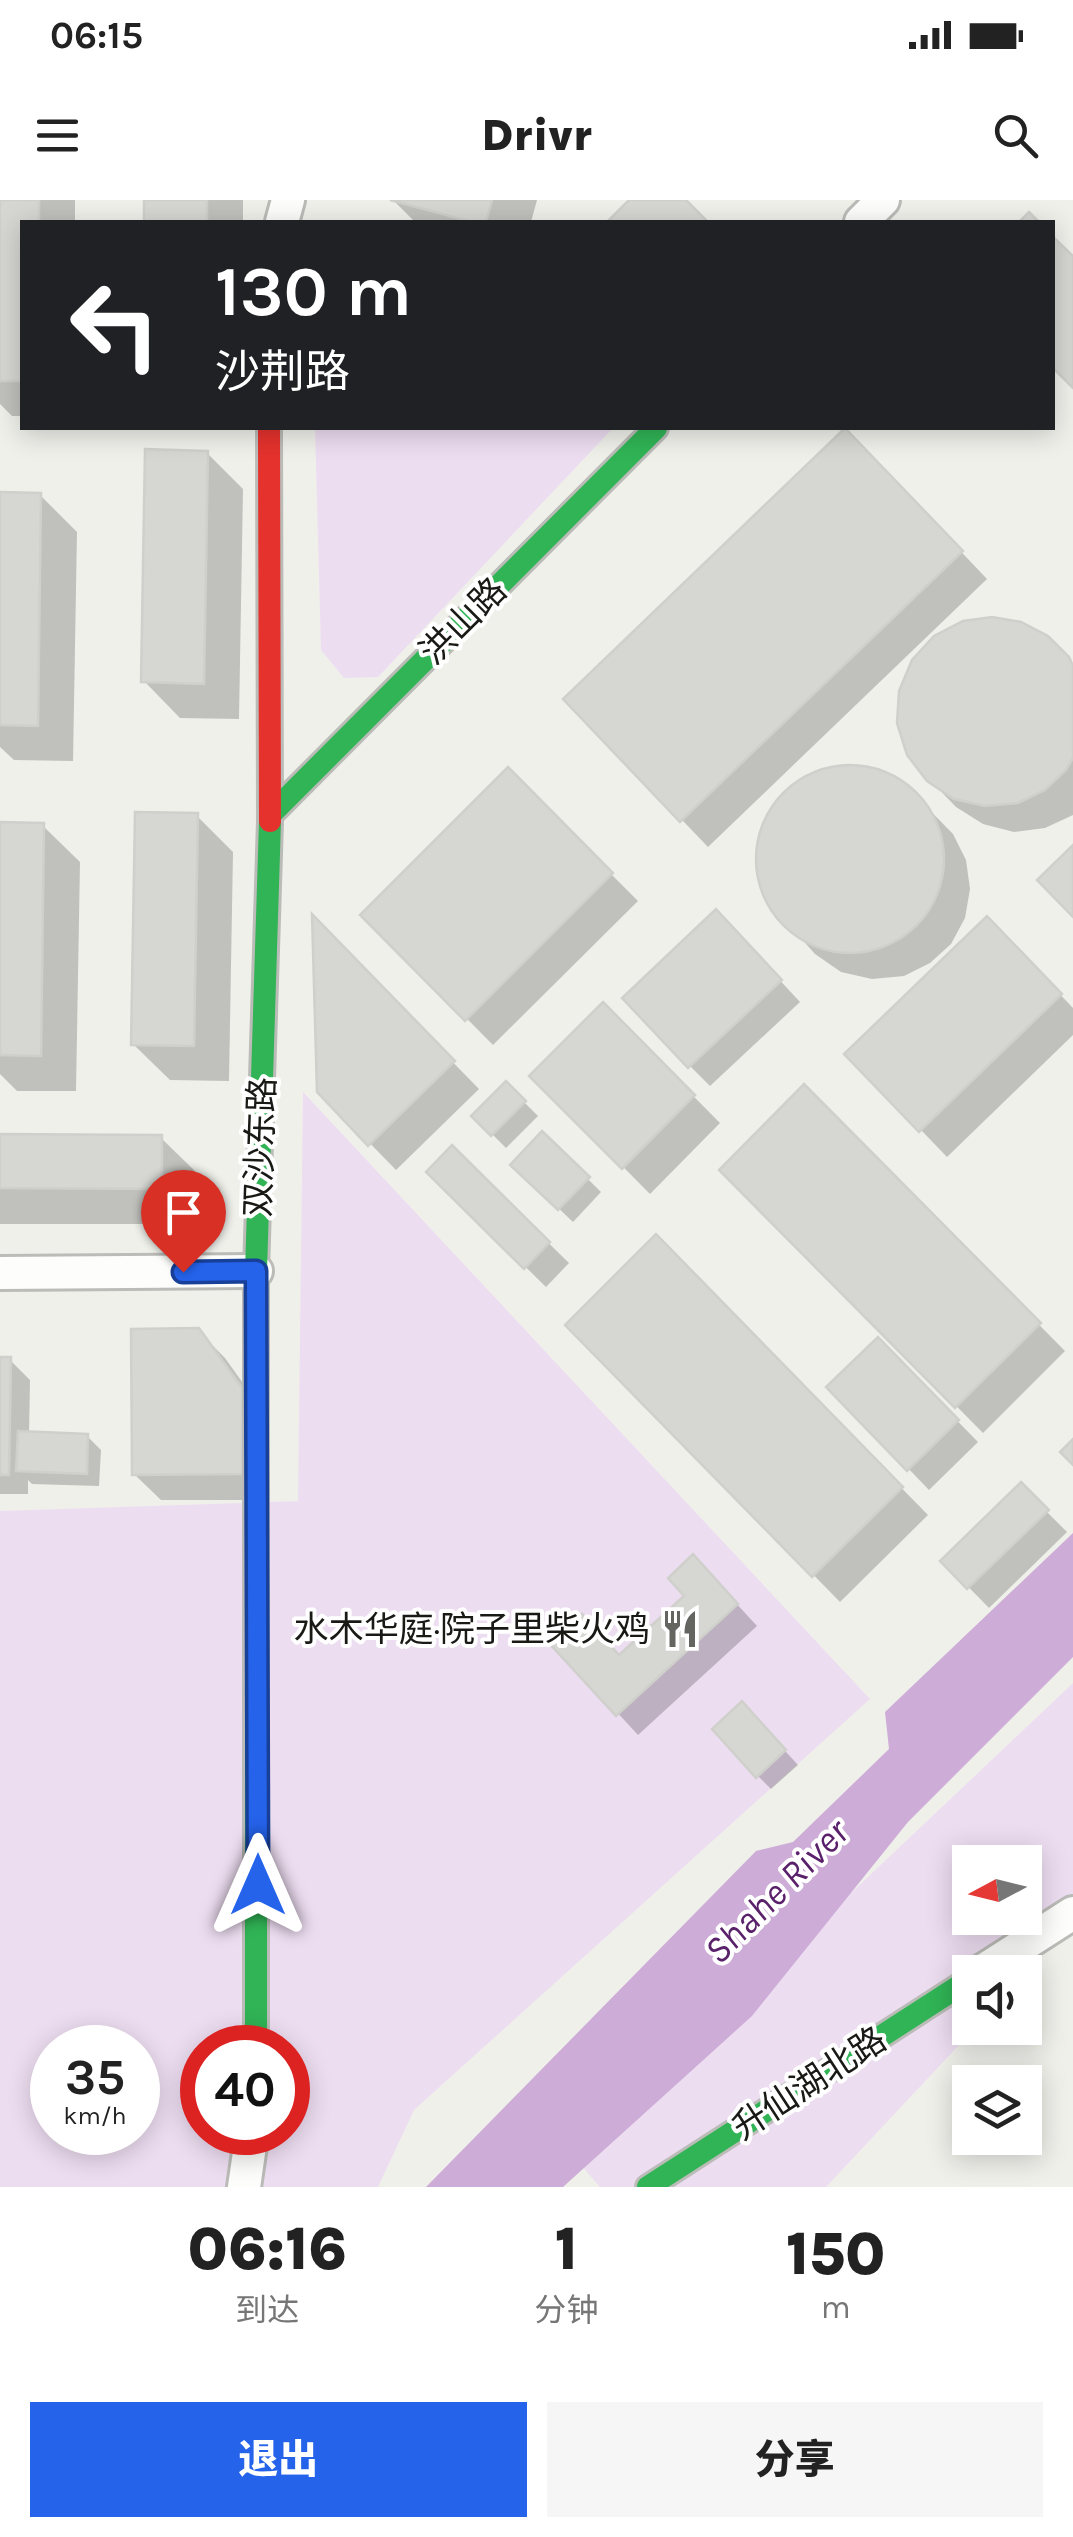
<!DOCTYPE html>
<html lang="zh">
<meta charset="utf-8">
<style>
:root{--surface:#fff;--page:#f6f6f6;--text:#222;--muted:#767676;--accent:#2563eb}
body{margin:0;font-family:Karla,"Noto Sans SC",sans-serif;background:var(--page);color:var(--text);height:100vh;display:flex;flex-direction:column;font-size:38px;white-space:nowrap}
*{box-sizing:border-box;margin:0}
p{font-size:32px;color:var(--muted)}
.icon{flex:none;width:55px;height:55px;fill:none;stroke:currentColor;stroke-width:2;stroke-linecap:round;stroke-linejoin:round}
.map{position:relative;height:1987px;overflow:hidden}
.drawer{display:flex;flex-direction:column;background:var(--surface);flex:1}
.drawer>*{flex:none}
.banner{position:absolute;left:20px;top:20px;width:1035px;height:210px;border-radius:0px;box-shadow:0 5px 25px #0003;background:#202124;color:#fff;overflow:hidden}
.needle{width:65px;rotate:263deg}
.buttons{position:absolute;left:952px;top:1645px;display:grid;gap:20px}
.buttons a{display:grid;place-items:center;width:90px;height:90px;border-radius:0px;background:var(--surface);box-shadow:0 5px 25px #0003;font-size:50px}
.speed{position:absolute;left:30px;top:1825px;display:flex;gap:20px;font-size:50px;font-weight:700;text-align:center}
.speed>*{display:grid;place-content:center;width:130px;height:130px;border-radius:50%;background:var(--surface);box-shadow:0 5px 25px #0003;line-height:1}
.speed small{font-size:25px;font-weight:400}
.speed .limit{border:15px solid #d22;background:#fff;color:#111}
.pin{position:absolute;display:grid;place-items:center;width:85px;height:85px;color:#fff;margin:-102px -42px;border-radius:50% 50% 50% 0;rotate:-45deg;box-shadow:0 0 10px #0007}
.pin .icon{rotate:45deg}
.me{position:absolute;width:110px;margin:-55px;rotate:0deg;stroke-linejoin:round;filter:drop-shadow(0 0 8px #0008)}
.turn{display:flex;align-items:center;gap:35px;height:210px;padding:0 30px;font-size:45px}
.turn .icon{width:130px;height:130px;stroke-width:2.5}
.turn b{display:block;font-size:70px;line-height:85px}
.eta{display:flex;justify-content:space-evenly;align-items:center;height:170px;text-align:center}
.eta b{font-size:60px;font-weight:800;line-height:70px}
.button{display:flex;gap:20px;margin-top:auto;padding:20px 30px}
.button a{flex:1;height:115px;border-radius:0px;background:var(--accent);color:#fff;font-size:40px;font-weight:800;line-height:115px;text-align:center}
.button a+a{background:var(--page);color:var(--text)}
.status{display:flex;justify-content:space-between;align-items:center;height:70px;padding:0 50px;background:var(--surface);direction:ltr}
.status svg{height:28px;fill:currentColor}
header{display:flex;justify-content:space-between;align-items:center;height:130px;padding:0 30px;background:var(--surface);font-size:45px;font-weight:800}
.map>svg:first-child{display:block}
.green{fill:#edddf1;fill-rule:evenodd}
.water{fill:#cdadd7}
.shadow{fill:#0003}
.building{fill:#d6d6d2;stroke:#cfd0cc;stroke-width:2.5}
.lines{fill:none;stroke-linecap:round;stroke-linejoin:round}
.street-casing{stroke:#bbbbb7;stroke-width:38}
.fast-casing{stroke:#bbbbb7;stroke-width:28}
.jam-casing{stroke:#bbbbb7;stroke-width:28}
.street{stroke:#fdfdfc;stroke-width:32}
.fast{stroke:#30b455;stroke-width:22}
.jam{stroke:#e5322d;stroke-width:22}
.route-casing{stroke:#184099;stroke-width:25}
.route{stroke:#2563eb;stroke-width:18}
.labels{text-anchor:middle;stroke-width:8;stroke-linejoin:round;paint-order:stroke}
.street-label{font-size:35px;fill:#191a16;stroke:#fff}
.poi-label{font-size:35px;fill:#191a16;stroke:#fff;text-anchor:end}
.water-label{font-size:38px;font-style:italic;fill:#5a216b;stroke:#fff}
</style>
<div class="status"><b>06:15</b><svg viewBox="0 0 49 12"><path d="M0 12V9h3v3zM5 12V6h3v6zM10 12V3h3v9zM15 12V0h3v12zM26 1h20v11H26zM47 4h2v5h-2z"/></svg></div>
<header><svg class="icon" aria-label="menu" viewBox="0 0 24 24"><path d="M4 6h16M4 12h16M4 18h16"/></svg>Drivr<svg class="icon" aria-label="search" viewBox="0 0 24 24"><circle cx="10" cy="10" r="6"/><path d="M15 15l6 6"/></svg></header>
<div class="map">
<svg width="1073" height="1987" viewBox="0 0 1073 1987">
<rect width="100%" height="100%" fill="#f0f0eb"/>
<!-- green -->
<g class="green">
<path d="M315 228H613L378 477 344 478 321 450Z"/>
<path d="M303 892 870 1499 414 1910 378 1987H0V1311L298 1301ZM52 1848H138V1932H52ZM202 1848H288V1932H202Z"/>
<path d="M1073 1483V1722L1025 1774 970 1772V1828H975L826 1987H600L573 1956ZM970 1662H1025V1718H970Z"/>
</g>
<!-- water -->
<path class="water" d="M1073 1333V1457L908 1622 752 1816 563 1987H426L756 1651 793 1642 889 1549 885 1512Z"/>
<!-- shadow -->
<g class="shadow">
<path d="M0 0H75V22H22V216H12L0 204Z"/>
<rect x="147" y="0" width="96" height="22"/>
<path d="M393 0H537L531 22H415Z"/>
<path d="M207 253 243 289 239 519 180 518 144 481Z"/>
<path d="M871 257 987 379 708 647 566 499Z"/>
<path d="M0 295H40L77 332 73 561 14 560 0 547Z"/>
<path d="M1046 438 1073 464V615L1045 628 1014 632 983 624 956 607 929 579Z"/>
<path d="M851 566 880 571 905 585 953 634 966 660 970 689 965 718 951 744 930 763 904 776 872 779 841 772 815 754 768 701 758 670 760 638 772 609 794 585 822 571Z"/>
<path d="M508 571 638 701 493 845 364 715Z"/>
<path d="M196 615 233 652 229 881 170 880 133 844Z"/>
<path d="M0 625 43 626 80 662 76 891H17L0 874Z"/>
<path d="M315 721 479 889 396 970 319 891Z"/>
<path d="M736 733 800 802 710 886 690 866Z"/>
<path d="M1013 745 1073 808V835L947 957 921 930Z"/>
<path d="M603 805 720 923 650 994 533 876Z"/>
<path d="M506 884 538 916 506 948 474 916Z"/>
<path d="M804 888 1065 1151 983 1233 723 970Z"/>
<path d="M542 934 601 992 573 1022 513 965Z"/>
<path d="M0 937 161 938 198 974V1024H0Z"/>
<path d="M452 949 569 1063 546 1087 429 972Z"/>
<path d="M656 1038 928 1315 840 1402 569 1125Z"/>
<path d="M198 1131 225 1158 267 1217 268 1300H161L134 1274Z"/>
<path d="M878 1140 978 1242 929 1290 830 1187Z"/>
<path d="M0 1159 10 1160 30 1180 29 1234 87 1236 101 1250 99 1286 32 1284 28 1280V1294H0Z"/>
<path d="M1021 1286 1067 1332 989 1408 943 1361Z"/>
<path d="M713 1378 757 1426 638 1535 553 1443 620 1458Z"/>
<path d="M755 1518 798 1565 771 1589 758 1576Z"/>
</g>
<!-- building -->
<g class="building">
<path d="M0 0H39V22H22V181H0Z"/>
<rect x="144" y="0" width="63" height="22"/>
<path d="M390 0H492L486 22H472Z"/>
<path d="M629 0H686L708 22H607Z"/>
<path d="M1029 12 1039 22H1019Z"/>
<path d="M1052 36 1073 56V188L1052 167Z"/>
<path d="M845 228 963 351 680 622 563 499Z"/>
<path d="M145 249 208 251 204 484 141 482Z"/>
<path d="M0 292 41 293 38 526 0 525Z"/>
<path d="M992 417 1021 422 1048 436 1069 457 1073 466V558L1066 570 1045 590 1018 603 985 606 954 599 927 581 907 555 897 523 899 491 912 460 934 436 963 421Z"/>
<circle cx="850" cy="659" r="94"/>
<path d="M508 567 613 673 465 821 360 715Z"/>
<path d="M135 612 198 613 194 846 131 845Z"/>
<path d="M0 622 44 623 41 856 0 855Z"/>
<path d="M1073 645V717L1037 680Z"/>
<path d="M716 709 782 780 688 868 622 798Z"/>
<path d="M312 714 455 861 368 946 317 892Z"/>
<path d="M987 716 1062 794 919 932 844 854Z"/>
<path d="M603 802 695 895 622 969 529 876Z"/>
<path d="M506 881 526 901 491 936 471 916Z"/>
<path d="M804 884 1041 1123 955 1208 719 970Z"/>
<path d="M542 931 590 977 558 1010 510 965Z"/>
<path d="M0 934 162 935V989L0 988Z"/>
<path d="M452 945 550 1042 524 1069 426 972Z"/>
<path d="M656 1034 903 1287 812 1377 565 1125Z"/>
<path d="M199 1128 242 1188V1274L132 1275 131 1129Z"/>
<path d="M878 1137 959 1220 907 1271 826 1187Z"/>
<path d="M0 1157H11L9 1275H0Z"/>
<path d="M18 1231 88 1234 87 1274 16 1271Z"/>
<path d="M1073 1239V1265L1060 1252Z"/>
<path d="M1021 1282 1049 1310 967 1389 940 1361Z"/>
<path d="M693 1354 738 1404 616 1516 549 1443 582 1414 619 1455 684 1396 668 1378Z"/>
<path d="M742 1501 786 1550 756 1578 712 1529Z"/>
</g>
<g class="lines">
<!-- street casing -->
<g class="street-casing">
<g id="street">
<path d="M282 22 288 0"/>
<path d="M861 22 883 0"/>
<path d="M0 1073 256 1071"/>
<path d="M981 1772 1073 1713"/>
<path d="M244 1987 252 1932"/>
</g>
</g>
<!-- fast casing -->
<g class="fast-casing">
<g id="fast">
<path d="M270 615 656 228"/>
<path d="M256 1848V1071L270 621"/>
<path d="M648 1987 970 1779"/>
</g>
</g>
<!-- jam casing -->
<g class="jam-casing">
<path id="jam" d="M269 228 270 621"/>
</g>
<!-- street -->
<use href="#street" class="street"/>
<!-- fast -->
<use href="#fast" class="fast"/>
<!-- jam -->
<use href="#jam" class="jam"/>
</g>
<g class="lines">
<!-- route casing -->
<g class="route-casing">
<path id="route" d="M183 1072 256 1071 258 1685"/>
</g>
<!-- route -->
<use href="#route" class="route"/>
</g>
<!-- icons -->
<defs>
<g id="restaurant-bare" transform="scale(3)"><path d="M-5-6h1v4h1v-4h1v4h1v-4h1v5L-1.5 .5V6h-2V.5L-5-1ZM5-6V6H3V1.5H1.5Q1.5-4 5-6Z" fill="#646561" stroke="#fff" stroke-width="2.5" paint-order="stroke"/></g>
</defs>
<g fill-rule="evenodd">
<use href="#restaurant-bare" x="680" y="1429"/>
</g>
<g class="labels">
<!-- street labels -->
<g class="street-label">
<text transform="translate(463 421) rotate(-45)" y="12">洪山路</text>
<text transform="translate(260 947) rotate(-88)" y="12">双沙东路</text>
<text transform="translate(809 1883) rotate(-33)" y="12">升仙湖北路</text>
</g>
<!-- poi labels -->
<g class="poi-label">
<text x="650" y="1441">水木华庭·院子里柴火鸡</text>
</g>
<!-- water labels -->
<g class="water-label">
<text transform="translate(776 1691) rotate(-45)" y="13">Shahe River</text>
</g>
</g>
</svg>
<div class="buttons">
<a><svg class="needle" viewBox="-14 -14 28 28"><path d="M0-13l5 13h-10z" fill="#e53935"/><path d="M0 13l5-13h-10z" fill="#767676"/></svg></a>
<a><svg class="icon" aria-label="sound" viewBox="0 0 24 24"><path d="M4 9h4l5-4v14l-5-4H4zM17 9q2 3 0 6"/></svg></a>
<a><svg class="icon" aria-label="layers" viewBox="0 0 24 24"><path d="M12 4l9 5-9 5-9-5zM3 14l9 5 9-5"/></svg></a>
</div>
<div class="speed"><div>35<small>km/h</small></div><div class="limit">40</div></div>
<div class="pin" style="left:183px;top:1072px;background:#d93025"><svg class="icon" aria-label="arrive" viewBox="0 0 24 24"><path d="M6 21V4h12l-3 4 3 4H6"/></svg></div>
<svg class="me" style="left:258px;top:1685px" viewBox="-20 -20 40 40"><path d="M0-17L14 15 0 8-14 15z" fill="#2563eb" stroke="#fff" stroke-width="4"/></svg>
<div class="banner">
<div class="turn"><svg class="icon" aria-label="left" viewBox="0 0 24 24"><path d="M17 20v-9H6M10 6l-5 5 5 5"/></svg><div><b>130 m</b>沙荆路</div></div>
</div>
</div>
<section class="drawer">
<div class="eta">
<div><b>06:16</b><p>到达</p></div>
<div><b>1</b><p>分钟</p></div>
<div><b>150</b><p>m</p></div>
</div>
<div class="button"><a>退出</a><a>分享</a></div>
</section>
